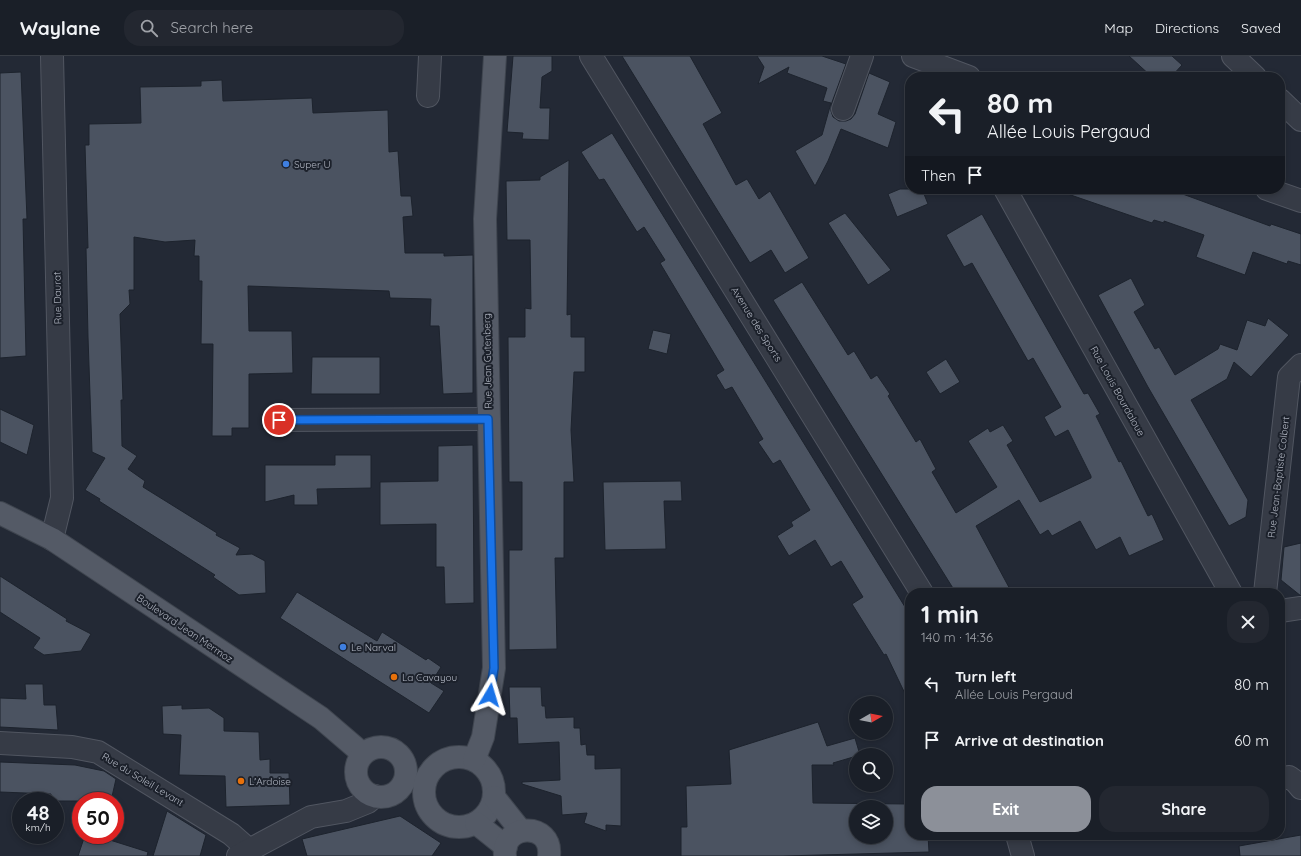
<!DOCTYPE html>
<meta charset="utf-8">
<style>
:root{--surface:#1a1f28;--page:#232730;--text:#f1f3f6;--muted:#9fa2a8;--line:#383d45;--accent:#8c9099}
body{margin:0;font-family:Quicksand,sans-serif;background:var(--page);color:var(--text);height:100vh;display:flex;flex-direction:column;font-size:15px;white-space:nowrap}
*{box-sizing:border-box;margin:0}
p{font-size:13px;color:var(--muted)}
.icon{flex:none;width:22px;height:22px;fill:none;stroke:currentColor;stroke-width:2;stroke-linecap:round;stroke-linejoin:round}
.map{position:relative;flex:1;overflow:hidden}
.drawer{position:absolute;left:905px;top:532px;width:380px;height:252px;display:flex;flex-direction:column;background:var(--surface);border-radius:16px;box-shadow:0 2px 6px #0003,0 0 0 1px var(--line)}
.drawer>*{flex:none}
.hud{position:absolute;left:905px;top:16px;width:380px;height:122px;border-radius:16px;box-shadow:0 2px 6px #0003,0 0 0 1px var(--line);background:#1a1f28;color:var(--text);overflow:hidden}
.needle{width:26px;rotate:81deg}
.controls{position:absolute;left:849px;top:640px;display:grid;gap:8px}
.controls a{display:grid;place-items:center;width:44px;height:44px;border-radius:50%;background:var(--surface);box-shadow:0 2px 6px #0003,0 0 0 1px var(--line);font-size:20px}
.speed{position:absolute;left:12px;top:736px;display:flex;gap:8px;font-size:20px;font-weight:700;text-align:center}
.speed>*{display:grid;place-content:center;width:52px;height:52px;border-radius:50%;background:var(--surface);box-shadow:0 2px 6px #0003,0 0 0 1px var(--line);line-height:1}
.speed small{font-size:10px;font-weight:400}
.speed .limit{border:6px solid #d22;background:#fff;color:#111}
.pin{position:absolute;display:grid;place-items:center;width:34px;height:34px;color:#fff;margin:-17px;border:2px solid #fff;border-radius:50%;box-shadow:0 1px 4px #0007}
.me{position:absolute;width:44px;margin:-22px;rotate:7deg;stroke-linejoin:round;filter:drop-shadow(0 0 3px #0008)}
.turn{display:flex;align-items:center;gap:14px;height:84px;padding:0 16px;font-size:18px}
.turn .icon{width:52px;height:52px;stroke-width:2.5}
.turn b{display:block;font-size:28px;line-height:34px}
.then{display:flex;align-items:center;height:38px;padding:0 16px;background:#0003;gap:8px;font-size:15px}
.round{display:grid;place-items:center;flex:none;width:42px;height:42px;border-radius:16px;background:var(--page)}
.headline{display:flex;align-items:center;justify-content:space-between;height:68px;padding:0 16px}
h1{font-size:24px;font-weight:800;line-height:30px}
.cta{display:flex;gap:8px;margin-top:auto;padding:8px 16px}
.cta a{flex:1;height:46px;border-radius:16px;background:var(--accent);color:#fff;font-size:16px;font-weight:800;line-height:46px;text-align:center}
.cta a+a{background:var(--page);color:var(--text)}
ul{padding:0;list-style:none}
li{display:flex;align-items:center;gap:12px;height:56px;padding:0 16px}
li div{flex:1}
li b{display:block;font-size:15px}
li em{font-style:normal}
header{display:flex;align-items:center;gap:24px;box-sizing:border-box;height:56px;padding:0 20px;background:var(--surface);border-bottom:1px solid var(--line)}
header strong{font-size:19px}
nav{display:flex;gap:22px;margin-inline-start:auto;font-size:14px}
.search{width:280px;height:36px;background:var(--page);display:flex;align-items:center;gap:10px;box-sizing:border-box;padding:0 14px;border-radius:16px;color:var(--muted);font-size:15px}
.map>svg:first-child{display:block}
.building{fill:#4b5361;stroke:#1d232d;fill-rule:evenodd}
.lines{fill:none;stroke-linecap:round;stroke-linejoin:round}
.minor-casing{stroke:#515661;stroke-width:24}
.major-casing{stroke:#3f454f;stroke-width:24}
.minor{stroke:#363b46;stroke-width:22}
.major{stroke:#545a66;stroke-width:22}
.route-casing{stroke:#114b97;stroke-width:10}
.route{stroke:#1a73e8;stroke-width:7}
.shop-dot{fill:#3f7fe0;stroke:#1c212b;stroke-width:1.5}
.food-dot{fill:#e8710a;stroke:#1c212b;stroke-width:1.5}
.labels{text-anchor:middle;stroke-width:4;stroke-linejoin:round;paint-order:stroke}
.poi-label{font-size:10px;fill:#b1b6c2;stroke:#1c212b;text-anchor:start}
.street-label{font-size:10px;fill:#b1b6c2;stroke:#1c212b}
</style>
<header>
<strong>Waylane</strong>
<div class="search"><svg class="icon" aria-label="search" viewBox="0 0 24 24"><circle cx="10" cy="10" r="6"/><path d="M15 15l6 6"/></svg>Search here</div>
<nav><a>Map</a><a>Directions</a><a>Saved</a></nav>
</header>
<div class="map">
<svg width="1301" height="800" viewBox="0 0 1301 800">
<rect width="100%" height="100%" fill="#232935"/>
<!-- building -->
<g class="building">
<path d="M513 0H552V15L542 21 540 52H550L549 84 522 83 523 77 507 76Z"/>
<path d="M622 0H690L722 57 703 68 736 129 747 123 759 143 770 135 809 202 785 217 771 194 750 207Z"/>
<path d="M757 0H822L846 8 831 49V55L833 61 839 65H846L851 63 855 58 869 17 890 26 878 58 896 66 888 92 841 73 828 105 815 130 795 95 822 79 831 47 823 45 827 32 787 17 789 11 758 28 764 11Z"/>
<path d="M1129 0H1172L1182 9 1171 21H1152Z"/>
<path d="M21 16 27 163H23L26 300 0 302V17Z"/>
<path d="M222 24 223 45 312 42 313 57 388 54 389 96 398 95 401 140H411L413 160 403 161 405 197H444V200L473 199V337L443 338 439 270H430L431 243 390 242 389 235 248 230 249 275H292L293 317 249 318V372H232V380H212L213 288H201L202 225H199V200H194L195 184 165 186 134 181V234H129L130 248 120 258 123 344H121L122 390 137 400 128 413 145 425 143 431 217 477 216 479 240 492 236 499 252 498 265 505 266 537 239 539 213 521 215 519 99 445 100 443 85 434 105 402 92 396 88 281 86 192H88L85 89H89V68L141 67 140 31 201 30V25Z"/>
<path d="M612 77 910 559V648L886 598 884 599 852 548 863 541 841 505 831 511 815 484 789 500 777 480 793 470 791 466 810 454 780 404 773 408 758 386 763 383 732 331 725 334 716 319 724 314 660 207 665 204 644 171 637 176 604 123 599 124 581 96Z"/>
<path d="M569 104 567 259 571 258V281H585V316H574L571 374 574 426H564V502H555L557 593 509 594V494H522V426H509L508 281H525V252L531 253 530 184H507L506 125 540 124V121Z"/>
<path d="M900 133H922L928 148 897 161 888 138Z"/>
<path d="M1062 133H1169L1270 170 1271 168 1301 178V209L1288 205 1287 208 1253 196 1245 219 1196 201 1204 179 1164 165V167L1154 164 1152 167 1062 136Z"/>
<path d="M845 157 891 214 868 229 828 167Z"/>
<path d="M982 158 1084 338 1088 337 1100 358 1096 360 1119 406 1121 405 1148 460 1152 458 1164 484 1129 500 1120 481 1096 494 1080 465 1052 480 1048 474 1040 479 1019 444 976 470 1012 537H956L773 244 802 226 848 299 854 295 871 323 877 319 890 338 888 340 916 386 920 383 936 413 932 416 956 457 997 431 968 385 988 372 990 376 1003 369 1013 385 1007 389 1040 446 1091 422V420L1068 374 1055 381 1044 361 1061 351 1033 302 1028 305 972 207 964 211 946 179Z"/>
<path d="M1131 222 1145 249 1134 256 1155 293 1159 291 1175 319 1218 293 1220 288 1237 294 1247 264 1265 270 1268 262 1289 279 1251 321 1234 306 1227 323 1191 344 1248 444 1246 461 1229 470 1148 331 1098 239Z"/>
<path d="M653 274 671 278 667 298 648 293Z"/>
<path d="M312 301H380V338H311Z"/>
<path d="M946 303 960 326 940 338 926 316Z"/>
<path d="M0 353 34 369 27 399 0 386Z"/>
<path d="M473 389 474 547 445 548 444 511H436V468L380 469V426L438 425V390Z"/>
<path d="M335 399H371V432L317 433 318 449H294V439L265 446V409H335Z"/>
<path d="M681 425 682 445H664L666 493 605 494 603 426Z"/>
<path d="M1301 487V540L1281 524 1284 491Z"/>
<path d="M0 520 67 563 66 565 91 578 81 595 44 599 33 592 40 582 0 556Z"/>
<path d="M297 536 377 585 382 576 426 604 428 602 441 611 431 627 444 635 429 657 280 562Z"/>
<path d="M25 628H43L44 649H56L58 674 0 671V642L26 643Z"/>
<path d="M509 631H541L542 650H545L546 662 574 661V672H580L581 689 586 688 587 699H595V713L621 712V770L606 769V775L584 767 587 757 562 759 561 740 522 728V726L560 724 559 686 518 688 517 662H510Z"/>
<path d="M182 649V653L209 652 224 662V675L259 676 260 704 270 703V717H289L290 749 226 751 225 720 179 719 181 679 163 678 162 650Z"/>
<path d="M818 666 827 690 855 682 860 699 833 707 834 709H812L813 747 907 748 908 763 910 762V779H928L929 796 783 800H681V771H687L686 730 731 728 729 694ZM856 751H886V781H856Z"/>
<path d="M0 706 75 709 104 715 116 723 111 745H51V738L0 736Z"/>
<path d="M167 755 206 779 200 800H153Z"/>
<path d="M400 760 441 787 432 800H307L302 783Z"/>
<path d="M85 779H94L148 796 147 800H78Z"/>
<path d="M1301 779V800H1240L1239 790Z"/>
</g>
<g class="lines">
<!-- minor casing -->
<g class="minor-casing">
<g id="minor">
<path d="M591 0 922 537"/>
<path d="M913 0 969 21"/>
<path d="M1233 0 1255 21"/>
<path d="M428 40 430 0"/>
<path d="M1280 44 1301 64"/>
<path d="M843 53 862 0"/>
<path d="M1005 133 1231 537"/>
<path d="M1267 133 1301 145"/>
<path d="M279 364 488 363"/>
<path d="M52 483 62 442 52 0"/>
<path d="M1265 537 1289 321 1301 309"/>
<path d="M1280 555 1301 552"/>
<path d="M0 687 72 691 98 696 231 778 248 793"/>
<path d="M1280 723 1289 721 1296 726 1301 732"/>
<path d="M1017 779 1023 800"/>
<path d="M238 800 311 761 346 755 368 746 375 740"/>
</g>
</g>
<!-- major casing -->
<g class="major-casing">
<g id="major">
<path d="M0 457 52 483 321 662 363 698"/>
<circle cx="381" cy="716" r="25"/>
<circle cx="459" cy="736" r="35"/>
<path d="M474 704 483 681 494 612 485 163 495 0"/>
<path d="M494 741 521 775"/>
<path d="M476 767 506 791"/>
<path d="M505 800C501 767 553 765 549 800"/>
</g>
</g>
<!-- minor -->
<use href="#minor" class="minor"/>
<!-- major -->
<use href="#major" class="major"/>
</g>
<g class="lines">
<!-- route casing -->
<g class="route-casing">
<path id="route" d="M279 364 488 363 494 612 490 639"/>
</g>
<!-- route -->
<use href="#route" class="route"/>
</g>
<!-- markers -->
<g class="shop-dot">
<circle cx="286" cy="108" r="4"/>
<circle cx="343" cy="591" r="4"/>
</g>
<g class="food-dot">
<circle cx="394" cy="621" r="4"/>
<circle cx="241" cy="725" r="4"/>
</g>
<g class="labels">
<!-- poi labels -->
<g class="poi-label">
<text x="294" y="112">Super U</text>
<text x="351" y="595">Le Narval</text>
<text x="402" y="625">La Cavayou</text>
<text x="249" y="729">L'Ardoise</text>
</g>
<!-- street labels -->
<g class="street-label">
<text transform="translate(57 242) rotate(-91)" y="4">Rue Daurat</text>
<text transform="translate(757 268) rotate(58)" y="4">Avenue des Sports</text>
<text transform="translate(487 305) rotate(-91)" y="4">Rue Jean Gutenberg</text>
<text transform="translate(1118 335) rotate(61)" y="4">Rue Louis Bourdaloue</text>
<text transform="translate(1278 421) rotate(-83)" y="4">Rue Jean-Baptiste Colbert</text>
<text transform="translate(185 572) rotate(34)" y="4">Boulevard Jean Mermoz</text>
<text transform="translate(143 723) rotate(31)" y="4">Rue du Soleil Levant</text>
</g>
</g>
</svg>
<div class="controls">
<a><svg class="needle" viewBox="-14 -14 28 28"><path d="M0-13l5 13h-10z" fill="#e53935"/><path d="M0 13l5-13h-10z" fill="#9fa2a8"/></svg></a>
<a><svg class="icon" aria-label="search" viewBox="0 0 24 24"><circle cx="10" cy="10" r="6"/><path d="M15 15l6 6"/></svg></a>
<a><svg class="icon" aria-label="layers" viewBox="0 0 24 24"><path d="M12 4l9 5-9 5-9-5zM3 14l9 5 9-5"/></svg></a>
</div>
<div class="speed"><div>48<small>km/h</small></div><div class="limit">50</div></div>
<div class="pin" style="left:279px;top:364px;background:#d93025"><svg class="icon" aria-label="arrive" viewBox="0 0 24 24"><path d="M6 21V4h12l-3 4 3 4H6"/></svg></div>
<svg class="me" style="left:490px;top:639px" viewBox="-20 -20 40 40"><path d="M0-17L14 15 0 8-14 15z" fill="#1a73e8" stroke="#fff" stroke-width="4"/></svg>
<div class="hud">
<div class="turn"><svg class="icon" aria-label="left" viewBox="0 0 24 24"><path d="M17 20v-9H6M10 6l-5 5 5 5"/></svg><div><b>80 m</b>Allée Louis Pergaud</div></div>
<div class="then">Then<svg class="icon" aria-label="arrive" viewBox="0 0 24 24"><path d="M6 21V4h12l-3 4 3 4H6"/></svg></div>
</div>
<section class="drawer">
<div class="headline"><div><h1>1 min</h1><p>140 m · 14:36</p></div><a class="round"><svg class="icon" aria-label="close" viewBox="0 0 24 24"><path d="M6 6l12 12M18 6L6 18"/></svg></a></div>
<ul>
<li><svg class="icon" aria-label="left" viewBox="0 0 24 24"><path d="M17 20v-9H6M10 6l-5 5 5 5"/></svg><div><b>Turn left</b><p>Allée Louis Pergaud</p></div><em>80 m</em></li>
<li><svg class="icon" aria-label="arrive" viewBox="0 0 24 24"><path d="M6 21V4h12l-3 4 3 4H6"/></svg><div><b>Arrive at destination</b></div><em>60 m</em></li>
</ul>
<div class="cta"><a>Exit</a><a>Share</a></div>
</section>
</div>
